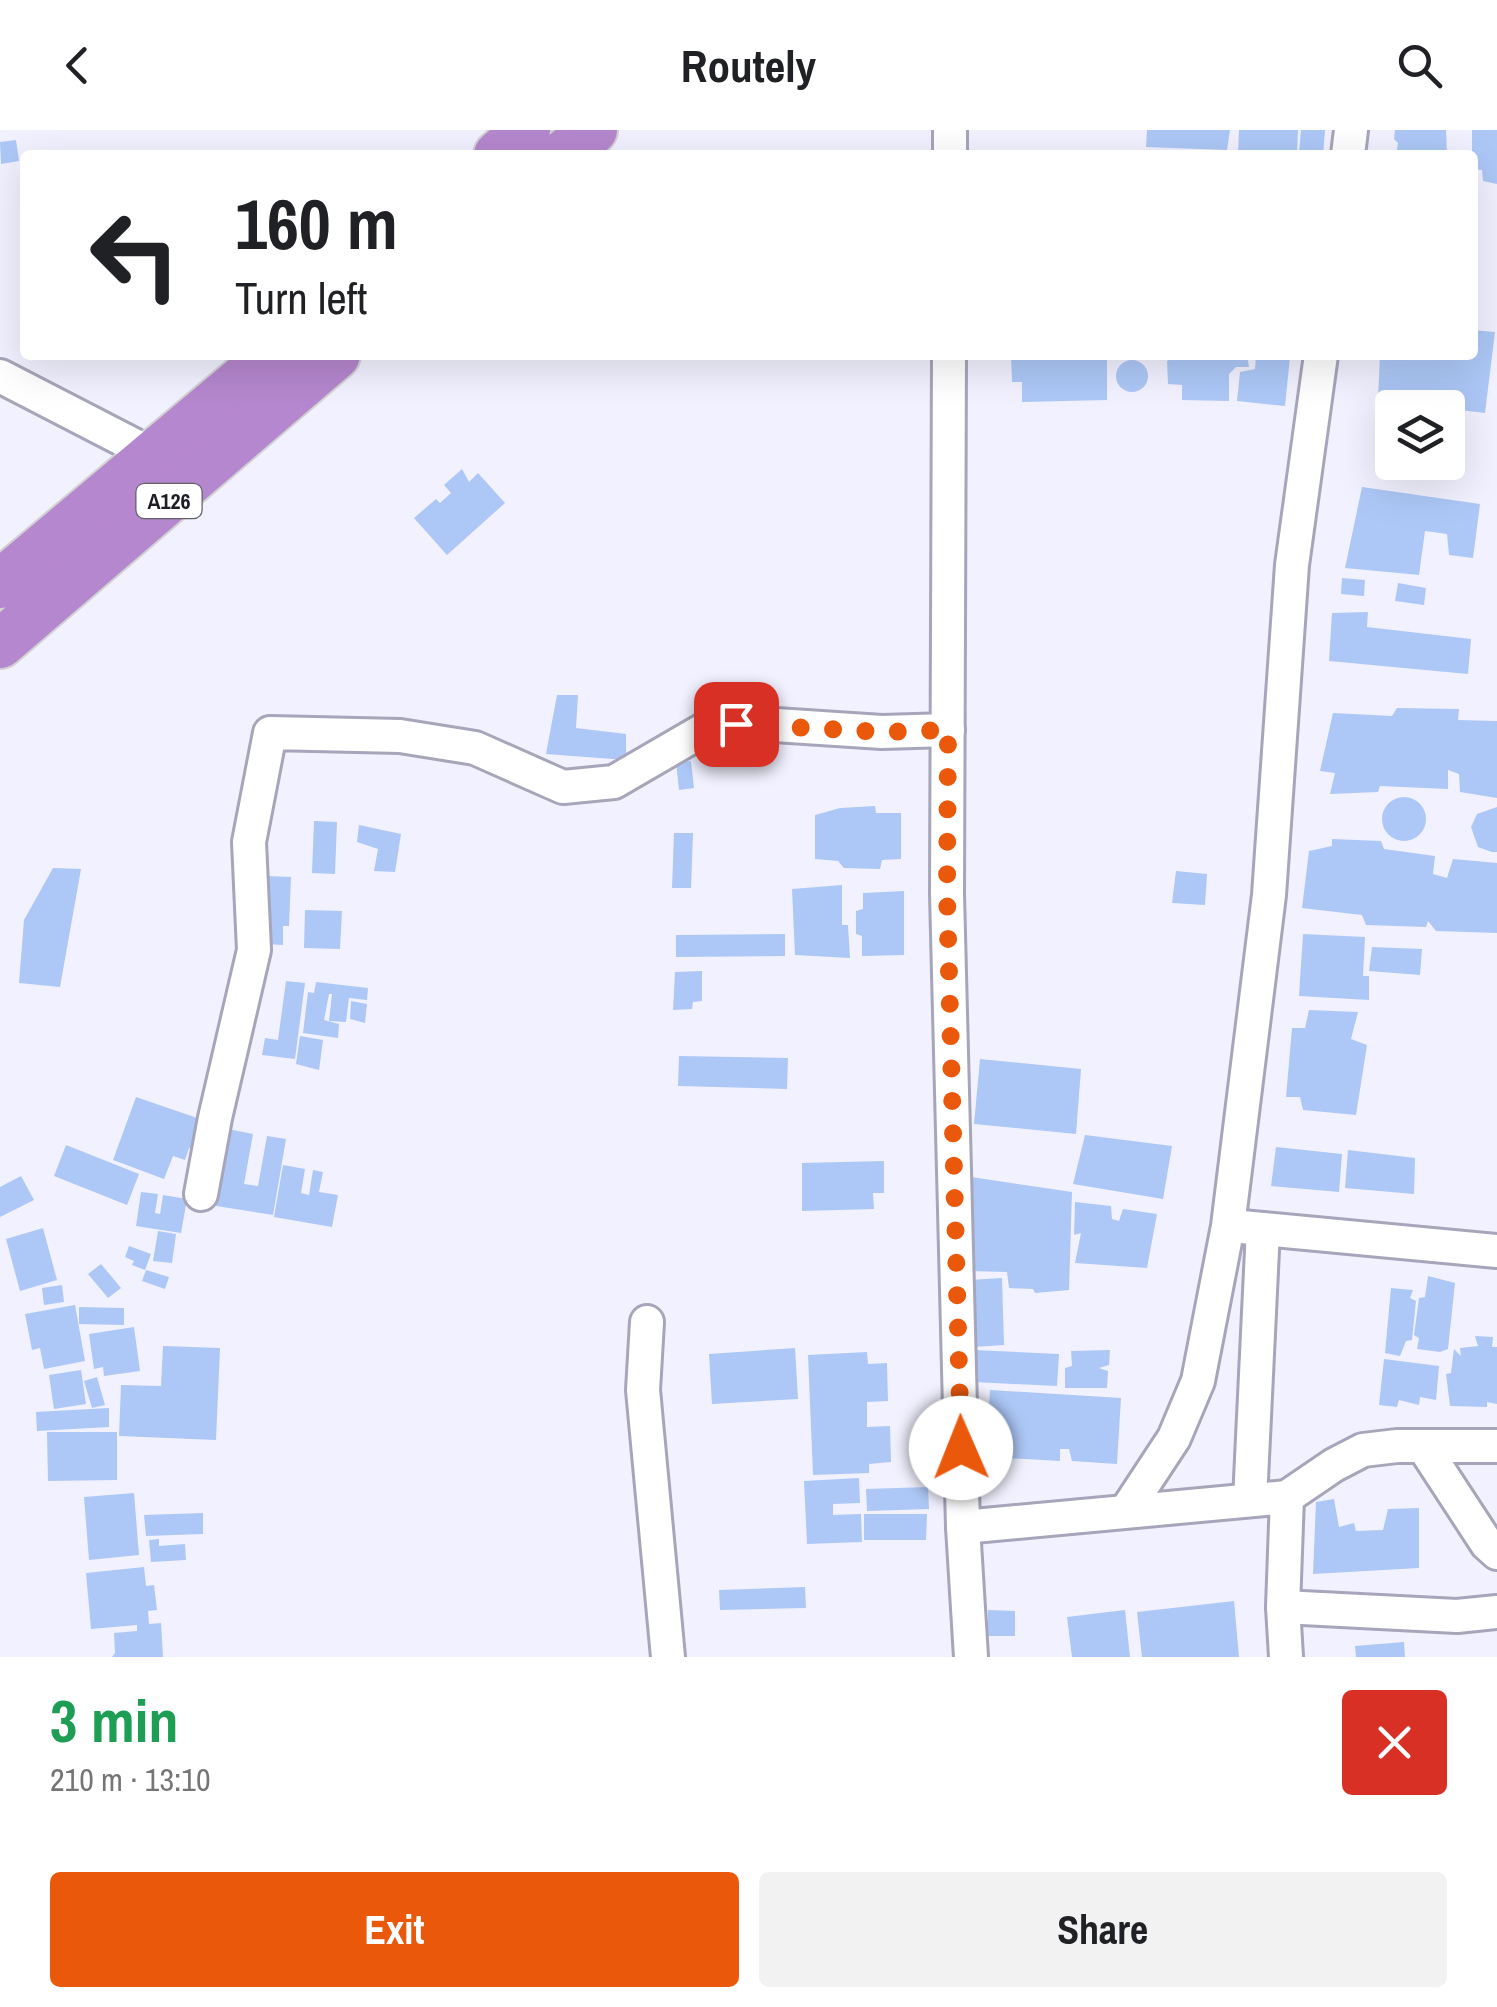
<!DOCTYPE html>
<meta charset="utf-8">
<style>
:root{--surface:#fff;--page:#f2f2f2;--text:#202124;--muted:#757577;--accent:#ea580c}
body{margin:0;font-family:"Archivo Narrow",sans-serif;background:var(--page);color:var(--text);height:100vh;display:flex;flex-direction:column;font-size:38px;white-space:nowrap}
*{box-sizing:border-box;margin:0}
p{font-size:32px;color:var(--muted)}
.icon{flex:none;width:55px;height:55px;fill:none;stroke:currentColor;stroke-width:2;stroke-linecap:round;stroke-linejoin:round}
.map{position:relative;height:1527px;overflow:hidden}
.drawer{display:flex;flex-direction:column;background:var(--surface);flex:1}
.drawer>*{flex:none}
.top-card{position:absolute;left:20px;top:20px;width:1458px;height:210px;border-radius:10px;box-shadow:0 10px 40px #0002;background:#fff;color:var(--text);overflow:hidden}
.tools{position:absolute;left:1375px;top:260px;display:grid;gap:20px}
.tools a{display:grid;place-items:center;width:90px;height:90px;border-radius:10px;background:var(--surface);box-shadow:0 10px 40px #0002;font-size:50px}
.pin{position:absolute;display:grid;place-items:center;width:85px;height:85px;color:#fff;margin:-42px;border-radius:20px;box-shadow:0 5px 15px #0006}
.me{position:absolute;width:110px;margin:-55px;rotate:359deg;stroke-linejoin:round;filter:drop-shadow(0 0 8px #0008)}
.turn{display:flex;align-items:center;gap:35px;height:210px;padding:0 50px;font-size:45px}
.turn .icon{width:130px;height:130px;stroke-width:2.5}
.turn b{display:block;font-size:70px;line-height:85px}
.round{display:grid;place-items:center;flex:none;width:105px;height:105px;border-radius:10px;background:var(--page)}
.overview{display:flex;align-items:center;justify-content:space-between;height:170px;padding:0 50px}
h1{font-size:60px;font-weight:700;line-height:75px;color:#1e9e55}
.button{display:flex;gap:20px;margin-top:auto;padding:20px 50px}
.button a{flex:1;height:115px;border-radius:10px;background:var(--accent);color:#fff;font-size:40px;font-weight:700;line-height:115px;text-align:center}
.button a+a{background:var(--page);color:var(--text)}
header{display:flex;justify-content:space-between;align-items:center;height:130px;padding:0 50px;background:var(--surface);font-size:45px;font-weight:700}
.map>svg:first-child{display:block}
.building{fill:#adc8f7}
.lines{fill:none;stroke-linecap:round;stroke-linejoin:round}
.minor-casing{stroke:#a6a5ba;stroke-width:38}
.highway-casing{stroke:#d2d2d3;stroke-width:52}
.minor{stroke:#fff;stroke-width:32}
.highway{stroke:#b587ce;stroke-width:48}
.route{stroke:#ea580c;stroke-width:18;stroke-dasharray:0 32.4}
.labels{text-anchor:middle;stroke-width:8;stroke-linejoin:round;paint-order:stroke}
.shield{fill:#fff;stroke:#626166;stroke-width:2.5}
.shield-label{font-size:22px;font-weight:bold;fill:#1e1d25}
</style>
<header><svg class="icon" aria-label="back" viewBox="0 0 24 24"><path d="M15 5l-7 7 7 7"/></svg>Routely<svg class="icon" aria-label="search" viewBox="0 0 24 24"><circle cx="10" cy="10" r="6"/><path d="M15 15l6 6"/></svg></header>
<div class="map">
<svg width="1497" height="1527" viewBox="0 0 1497 1527">
<rect width="100%" height="100%" fill="#f1f1ff"/>
<!-- building -->
<g class="building">
<path d="M1147 0H1230L1227 20 1146 17Z"/>
<path d="M1239 0H1298L1297 23H1238Z"/>
<path d="M1301 0H1325L1323 25 1299 24Z"/>
<path d="M1395 0H1446L1447 25H1396L1398 13 1394 9Z"/>
<path d="M1472 0H1497V54L1483 51 1482 40 1472 39Z"/>
<path d="M16 10 19 31 1 34 0 12Z"/>
<path d="M1472 200 1495 202 1485 283 1378 270 1380 225H1472Z"/>
<path d="M1011 225H1107V270L1022 272V252H1012Z"/>
<path d="M1178 225H1247L1249 237H1236L1229 244V271L1182 270V255L1168 254 1167 231Z"/>
<path d="M1256 225 1290 227 1285 276 1237 271 1240 242 1255 239Z"/>
<circle cx="1132" cy="246" r="16"/>
<path d="M462 339 469 352 478 343 505 373 447 425 414 388 436 369 440 373 451 363 444 355Z"/>
<path d="M1362 357 1480 374 1473 428 1449 425 1447 404 1425 401 1419 445 1345 438Z"/>
<path d="M1342 448 1365 450 1364 466 1341 464Z"/>
<path d="M1398 453 1426 458 1424 475 1395 471Z"/>
<path d="M1368 482 1367 497 1471 509 1468 544 1329 531 1332 483Z"/>
<path d="M557 565H578L576 598 626 604V630L546 624Z"/>
<path d="M1397 578 1459 579 1458 590 1497 591V668L1460 662 1459 644 1448 640V659L1380 656 1378 662 1330 664 1335 643 1320 641 1333 583 1392 586Z"/>
<path d="M691 631 694 658 679 660 676 632Z"/>
<circle cx="1404" cy="689" r="22"/>
<path d="M875 676 876 683H901V729L882 730 880 739 844 738 838 731 815 729V685L840 678Z"/>
<path d="M1497 677V722H1492L1478 717 1471 697 1477 684Z"/>
<path d="M314 691 337 692 335 744 312 743Z"/>
<path d="M359 695 401 704 395 742 374 741 378 719 357 712Z"/>
<path d="M674 703H693L691 758H672Z"/>
<path d="M1332 709 1381 711 1384 719 1435 726 1433 744 1447 748 1453 729 1497 733V803L1436 801 1428 791 1426 797 1366 795 1362 785 1302 778 1309 721 1332 716Z"/>
<path d="M53 738 81 739 60 857 19 853 24 790Z"/>
<path d="M1176 741 1207 744 1205 775 1172 773Z"/>
<path d="M266 746 291 747 289 796H283V815L264 814Z"/>
<path d="M842 755V795H848L850 828 795 825 792 759Z"/>
<path d="M904 761V825L862 826V806L856 804V781L863 779V763Z"/>
<path d="M305 780 342 781 340 819 304 818Z"/>
<path d="M785 804V826L676 827V805Z"/>
<path d="M1303 804 1365 807 1363 846H1369V870L1299 866Z"/>
<path d="M1372 817 1422 819 1420 845 1369 841Z"/>
<path d="M702 841V871L693 872 692 879 673 880 675 842Z"/>
<path d="M286 851 305 853 295 929 262 925 265 908 278 910Z"/>
<path d="M316 852 368 858 367 870 349 868 346 892 329 891 332 864H329L324 890 339 894 338 908 303 903 308 862 314 863Z"/>
<path d="M351 871 367 874 365 893 350 889Z"/>
<path d="M1309 880 1358 882 1351 909 1367 915 1356 985 1303 980 1300 967H1286L1292 898H1305Z"/>
<path d="M300 906 323 910 319 940 296 934Z"/>
<path d="M679 926 788 928 787 959 678 956Z"/>
<path d="M980 929 1081 939 1076 1004 974 994Z"/>
<path d="M136 967 206 991 195 1020 189 1018 185 1030 173 1026 164 1049 113 1030Z"/>
<path d="M223 998 253 1004 244 1054 258 1056 267 1006 286 1009 273 1085 210 1075Z"/>
<path d="M1085 1005 1172 1016 1163 1069 1073 1054Z"/>
<path d="M66 1015 139 1044 127 1075 54 1046Z"/>
<path d="M1276 1017 1342 1024 1339 1062 1271 1056Z"/>
<path d="M1348 1020 1415 1028 1414 1064 1345 1058Z"/>
<path d="M884 1031V1063H873L874 1079 802 1081V1033Z"/>
<path d="M283 1035 305 1039 301 1063 309 1065 313 1040 323 1042 319 1062 338 1065 332 1097 274 1087Z"/>
<path d="M21 1046 34 1070 0 1087V1057Z"/>
<path d="M971 1047 1072 1062 1069 1160 1035 1163 1033 1159 1009 1158 1007 1142 967 1141Z"/>
<path d="M141 1062 158 1064 155 1083 160 1084 163 1065 187 1069 181 1103 136 1096Z"/>
<path d="M1075 1072 1111 1076 1112 1089 1119 1091 1123 1079 1157 1084 1147 1138 1075 1133 1081 1103 1074 1105Z"/>
<path d="M43 1098 57 1150 20 1161 6 1109Z"/>
<path d="M158 1101 176 1104 172 1133 153 1131Z"/>
<path d="M129 1116 151 1124 145 1140 132 1135 134 1131 125 1127Z"/>
<path d="M101 1134 121 1158 108 1168 88 1144Z"/>
<path d="M146 1140 169 1147 165 1159 142 1151Z"/>
<path d="M1428 1146 1455 1153 1448 1219 1440 1222 1417 1219 1419 1208 1414 1205 1419 1168 1425 1167Z"/>
<path d="M1002 1148 1004 1215 973 1217 969 1150Z"/>
<path d="M62 1155 64 1172 44 1175 42 1158Z"/>
<path d="M1391 1158 1413 1160 1410 1168 1416 1171 1412 1210 1406 1211 1400 1226 1385 1223Z"/>
<path d="M75 1175 85 1231 44 1239 40 1218 32 1220 25 1184Z"/>
<path d="M79 1177 124 1178V1195L79 1194Z"/>
<path d="M134 1197 140 1241 104 1246 103 1237 94 1239 89 1204Z"/>
<path d="M1475 1206 1493 1207 1492 1217H1497V1274L1487 1272V1277L1450 1276 1446 1244 1451 1243 1454 1219 1461 1226 1460 1218 1478 1216Z"/>
<path d="M163 1216 220 1218 216 1310 119 1306 121 1255 161 1256Z"/>
<path d="M795 1218 798 1269 712 1274 709 1224Z"/>
<path d="M974 1220 1059 1224 1057 1256 973 1252Z"/>
<path d="M1110 1220 1109 1235 1099 1238 1108 1241 1107 1258H1065V1238L1072 1236 1071 1221Z"/>
<path d="M867 1222 868 1234 887 1233 888 1271 867 1272V1297L890 1296 891 1332 869 1334V1343L813 1345 808 1225Z"/>
<path d="M1384 1229 1439 1236 1436 1270 1420 1267 1419 1275 1399 1270 1397 1277 1379 1275Z"/>
<path d="M81 1240 86 1274 54 1279 49 1245Z"/>
<path d="M97 1247 105 1275 92 1278 84 1251Z"/>
<path d="M990 1260 1121 1268 1117 1334 1072 1331 1069 1319H1060V1331L986 1327Z"/>
<path d="M109 1278V1297L37 1301 36 1282Z"/>
<path d="M47 1302H117V1350L48 1351Z"/>
<path d="M859 1348 860 1373 833 1374V1385L861 1384 862 1412 807 1414 804 1351Z"/>
<path d="M928 1357 929 1379 867 1381 866 1359Z"/>
<path d="M134 1363 139 1425 89 1430 84 1367Z"/>
<path d="M1334 1369 1339 1397 1354 1393 1356 1401 1383 1400 1388 1379 1419 1378V1438L1313 1444 1316 1372Z"/>
<path d="M203 1383V1404L146 1406 144 1385Z"/>
<path d="M864 1384H927L926 1410H864Z"/>
<path d="M159 1409V1416L185 1414 186 1430 151 1432 149 1410Z"/>
<path d="M144 1437 146 1456 154 1455 157 1480 148 1481 149 1494 161 1493 163 1527H112L115 1523 114 1503 137 1501V1495L91 1499 86 1443Z"/>
<path d="M805 1457 806 1478 720 1480 719 1460Z"/>
<path d="M1234 1471 1239 1527H1142L1137 1482Z"/>
<path d="M988 1480 1015 1481V1506H988Z"/>
<path d="M1125 1480 1130 1527H1072L1067 1487Z"/>
<path d="M1404 1512 1405 1527H1356L1355 1516Z"/>
</g>
<g class="lines">
<!-- minor casing -->
<g class="minor-casing">
<g id="minor">
<path d="M950 25V0"/>
<path d="M1348 25 1351 0"/>
<path d="M949 225 947 764 963 1397 971 1527"/>
<path d="M0 246 153 325"/>
<path d="M201 1064 215 988 254 820 249 712 270 603 400 606 475 618 563 657 614 652 712 595 760 594 882 602 948 600"/>
<path d="M1242 1097 1497 1121"/>
<path d="M647 1192 643 1260 668 1527"/>
<path d="M1423 1316 1487 1414 1497 1423"/>
<path d="M1250 1370 1263 1099"/>
<path d="M1126 1381 1174 1308 1198 1251 1228 1096 1269 765 1292 435 1321 225"/>
<path d="M963 1397 1287 1367 1334 1335 1363 1320 1397 1316H1497"/>
<path d="M1283 1477 1457 1486 1497 1482"/>
<path d="M1286 1527 1283 1477 1287 1367"/>
</g>
</g>
<!-- highway casing -->
<g class="highway-casing">
<g id="highway">
<path d="M498 25 526 0"/>
<path d="M563 25 593 0"/>
<path d="M0 454 272 225"/>
<path d="M0 514 336 225"/>
</g>
</g>
<!-- minor -->
<use href="#minor" class="minor"/>
<!-- highway -->
<use href="#highway" class="highway"/>
</g>
<g class="lines">
<!-- route -->
<path class="route" d="M736 594 882 602 948 600 947 764 961 1318"/>
</g>
<g class="labels">
<!-- shield labels -->
<rect class="shield" x="136.5" y="354" width="65" height="34" rx="8"/>
<g class="shield-label">
<text x="169" y="379">A126</text>
</g>
</g>
</svg>
<div class="tools">
<a><svg class="icon" aria-label="layers" viewBox="0 0 24 24"><path d="M12 4l9 5-9 5-9-5zM3 14l9 5 9-5"/></svg></a>
</div>
<div class="pin" style="left:736px;top:594px;background:#d93025"><svg class="icon" aria-label="arrive" viewBox="0 0 24 24"><path d="M6 21V4h12l-3 4 3 4H6"/></svg></div>
<svg class="me" style="left:961px;top:1318px" viewBox="-20 -20 40 40"><circle r="19" fill="#fff"/><path d="M0-13L10 11 0 6-10 11z" fill="#ea580c"/></svg>
<div class="top-card">
<div class="turn"><svg class="icon" aria-label="left" viewBox="0 0 24 24"><path d="M17 20v-9H6M10 6l-5 5 5 5"/></svg><div><b>160 m</b>Turn left</div></div>
</div>
</div>
<section class="drawer">
<div class="overview"><div><h1>3 min</h1><p>210 m · 13:10</p></div><a class="round" style="background:#d93025;color:#fff"><svg class="icon" aria-label="close" viewBox="0 0 24 24"><path d="M6 6l12 12M18 6L6 18"/></svg></a></div>
<div class="button"><a>Exit</a><a>Share</a></div>
</section>
